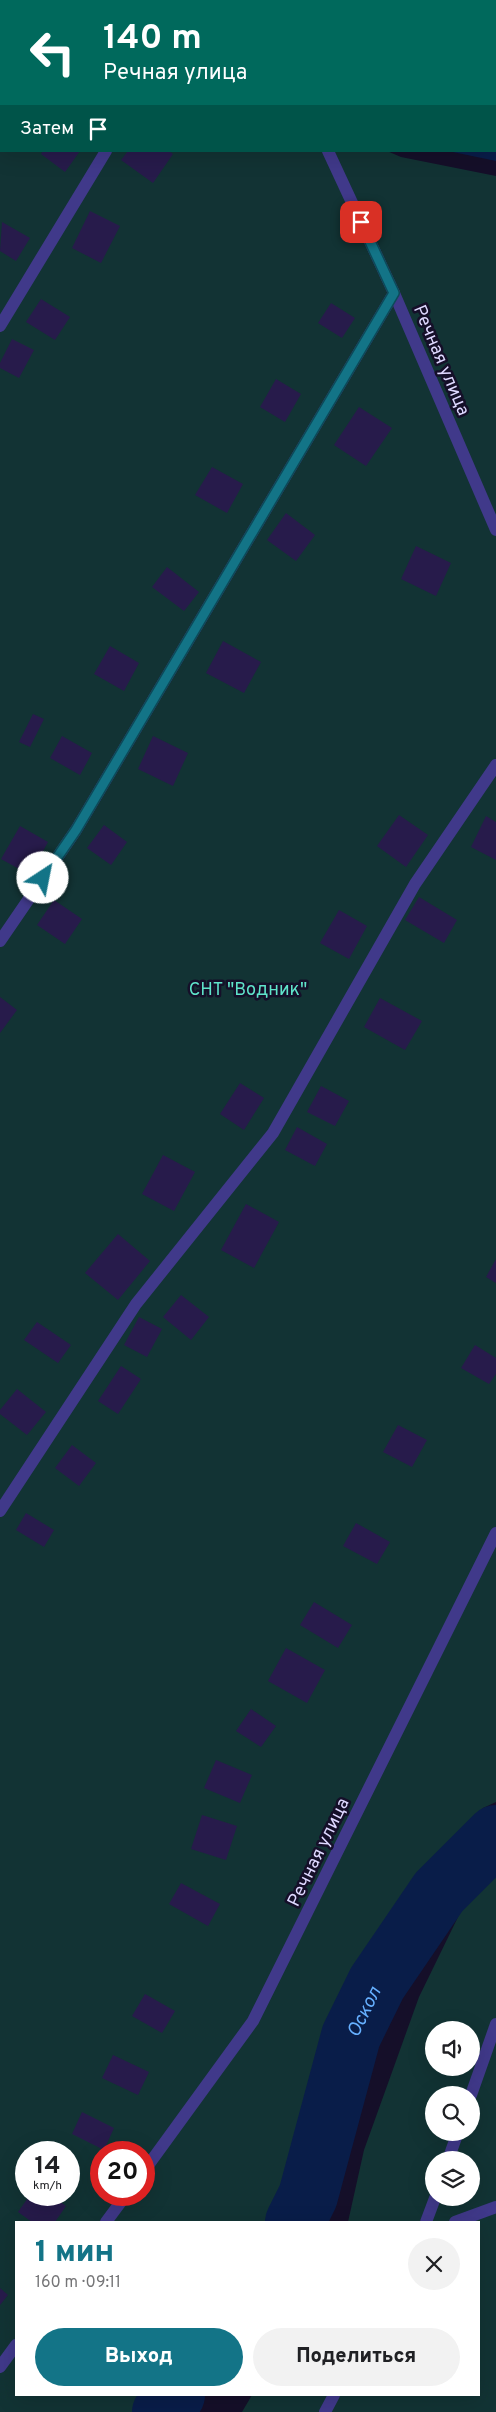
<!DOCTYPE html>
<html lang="ru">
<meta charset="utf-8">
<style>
:root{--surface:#fff;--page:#f2f2f2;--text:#202124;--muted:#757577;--accent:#137487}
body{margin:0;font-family:Overpass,sans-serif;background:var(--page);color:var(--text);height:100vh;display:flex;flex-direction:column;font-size:19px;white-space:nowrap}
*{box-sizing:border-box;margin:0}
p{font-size:16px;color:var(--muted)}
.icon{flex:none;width:28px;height:28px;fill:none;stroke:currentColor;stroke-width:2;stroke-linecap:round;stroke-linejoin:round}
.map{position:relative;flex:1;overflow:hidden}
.side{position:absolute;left:15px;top:2221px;width:465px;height:175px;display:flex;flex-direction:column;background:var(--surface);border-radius:0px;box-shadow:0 5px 20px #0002}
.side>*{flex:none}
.hud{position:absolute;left:0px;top:0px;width:496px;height:152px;box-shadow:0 5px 20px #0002;background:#00695c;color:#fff;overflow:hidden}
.controls{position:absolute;left:425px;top:2021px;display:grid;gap:10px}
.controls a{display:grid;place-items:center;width:55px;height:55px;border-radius:50%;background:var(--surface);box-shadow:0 5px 20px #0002;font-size:25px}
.speed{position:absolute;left:15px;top:2141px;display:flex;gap:10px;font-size:25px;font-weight:700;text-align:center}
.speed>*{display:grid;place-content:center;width:65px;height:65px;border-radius:50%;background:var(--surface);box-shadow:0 5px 20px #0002;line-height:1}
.speed small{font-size:12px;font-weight:400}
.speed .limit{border:8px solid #d22;background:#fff;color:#111}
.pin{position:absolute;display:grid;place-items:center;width:42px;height:42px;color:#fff;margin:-21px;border-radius:10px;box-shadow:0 2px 8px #0006}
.me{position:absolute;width:55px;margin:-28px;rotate:34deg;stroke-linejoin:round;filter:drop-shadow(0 0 4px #0008)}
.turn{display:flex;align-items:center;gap:18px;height:105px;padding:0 20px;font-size:22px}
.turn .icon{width:65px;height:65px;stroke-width:2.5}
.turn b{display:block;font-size:35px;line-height:42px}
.then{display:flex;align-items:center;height:48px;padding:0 20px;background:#0003;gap:10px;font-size:19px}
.round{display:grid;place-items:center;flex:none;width:52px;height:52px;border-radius:26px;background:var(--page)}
.overview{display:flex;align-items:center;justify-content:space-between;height:85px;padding:0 20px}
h1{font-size:30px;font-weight:800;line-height:38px;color:var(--accent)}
.action{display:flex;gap:10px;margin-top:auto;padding:10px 20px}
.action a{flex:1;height:58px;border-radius:30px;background:var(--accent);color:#fff;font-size:20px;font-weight:800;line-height:58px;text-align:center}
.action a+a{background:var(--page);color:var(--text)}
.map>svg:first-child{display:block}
.green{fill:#123334;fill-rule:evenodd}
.water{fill:#091d49}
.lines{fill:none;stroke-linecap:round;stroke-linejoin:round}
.river{stroke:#091d49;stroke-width:60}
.building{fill:#271b4b}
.lane{stroke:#40398a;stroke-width:12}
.route-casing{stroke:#0c4b58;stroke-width:12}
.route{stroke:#137487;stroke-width:9}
.labels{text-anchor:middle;stroke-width:5;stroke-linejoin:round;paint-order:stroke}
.street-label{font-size:18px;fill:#ded8ff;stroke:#150f29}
.park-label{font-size:18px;fill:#5fe4ca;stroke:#150f29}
.water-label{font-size:19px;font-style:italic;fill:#66b0ff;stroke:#150f29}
</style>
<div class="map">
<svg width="496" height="2412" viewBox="0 0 496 2412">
<rect width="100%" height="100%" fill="#150f29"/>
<!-- green -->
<g class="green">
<path d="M0 0H448L1 1V151H387L401 157 496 176V1802L483 1808 426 1875 360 1965 332 2034 284 2188 271 2222H16V2395H150L137 2412H0ZM26 2152H69V2195H26ZM101 2152H144V2195H101Z"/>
<path d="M496 1839V2412H242L252 2395H479V2222H348L364 2150 419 1997ZM434 2030H471V2068H434ZM434 2095H471V2132H434ZM434 2160H471V2198H434Z"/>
</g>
<!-- water -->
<path class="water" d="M468 0H496V161L448 151H495V1Z"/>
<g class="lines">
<!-- river -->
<g class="river">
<path id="s1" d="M295 2222 308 2196 351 2036 377 1983 439 1892 496 1835"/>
<path d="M162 2412 175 2395"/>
</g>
</g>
<!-- building -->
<g class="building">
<path d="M43 151H80L65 172 41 154Z"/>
<path d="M128 151H169L173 154 153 183 121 160Z"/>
<path d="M90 211 120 226 101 263 72 248Z"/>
<path d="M2 222 30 238 16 261 0 251Z"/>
<path d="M41 299 70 317 55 340 26 322Z"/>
<path d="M331 303 355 318 342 338 318 323Z"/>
<path d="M12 339 34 350 19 378 0 368V363Z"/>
<path d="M276 379 301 394 285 422 260 407Z"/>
<path d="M359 407 392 428 366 466 334 445Z"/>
<path d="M212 467 243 484 227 513 195 495Z"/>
<path d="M286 513 315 535 296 561 267 540Z"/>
<path d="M416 546 451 563 436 596 401 579Z"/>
<path d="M167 567 199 592 184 611 152 587Z"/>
<path d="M223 641 261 662 244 693 206 673Z"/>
<path d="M110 646 139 663 124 691 94 674Z"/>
<path d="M33 714 44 719 30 747 19 742Z"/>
<path d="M62 736 92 753 80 775 50 758Z"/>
<path d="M153 736 188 753 173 786 138 769Z"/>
<path d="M399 815 428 835 406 867 377 846Z"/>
<path d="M486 816 496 822V860L471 847Z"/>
<path d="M104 825 127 842 111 865 87 848Z"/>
<path d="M20 826 48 842 30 875 1 859Z"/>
<path d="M419 897 457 920 444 943 405 920Z"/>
<path d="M54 900 82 919 65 944 37 925Z"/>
<path d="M339 910 367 926 349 959 320 943Z"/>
<path d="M0 997 17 1010 0 1033Z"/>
<path d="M380 998 422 1021 405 1050 364 1027Z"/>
<path d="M240 1083 264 1098 244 1130 220 1114Z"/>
<path d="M321 1086 349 1101 335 1126 307 1112Z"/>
<path d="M297 1127 327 1144 315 1166 285 1150Z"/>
<path d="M163 1155 195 1172 174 1211 142 1194Z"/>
<path d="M246 1204 279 1222 254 1268 221 1250Z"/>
<path d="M118 1234 150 1261 118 1300 85 1273Z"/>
<path d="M496 1259V1283L486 1277Z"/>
<path d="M181 1295 209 1317 191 1340 163 1317Z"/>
<path d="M139 1317 162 1329 147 1357 124 1345Z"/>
<path d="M37 1322 71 1345 58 1363 24 1340Z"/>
<path d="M475 1345 496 1358V1374L489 1384 461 1368Z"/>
<path d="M121 1366 141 1379 118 1414 98 1401Z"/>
<path d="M17 1389 46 1412 27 1435 0 1414V1410Z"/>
<path d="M398 1425 427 1440 412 1467 383 1452Z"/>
<path d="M72 1445 96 1463 79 1486 55 1468Z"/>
<path d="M26 1513 54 1530 44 1547 16 1530Z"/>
<path d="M356 1523 390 1542 377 1564 343 1546Z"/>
<path d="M314 1602 352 1625 338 1648 300 1625Z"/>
<path d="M286 1648 325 1670 307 1703 268 1681Z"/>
<path d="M251 1709 276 1726 261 1747 236 1731Z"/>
<path d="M216 1760 252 1775 240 1803 204 1788Z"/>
<path d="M202 1815 237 1826 226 1860 191 1849Z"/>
<path d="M181 1883 220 1904 208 1926 169 1904Z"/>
<path d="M145 1994 175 2011 162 2033 132 2016Z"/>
<path d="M113 2055 149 2072 138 2095 102 2078Z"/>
<path d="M82 2112 114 2128 104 2150 72 2134Z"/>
<path d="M30 2195H51L66 2206 55 2222H32L18 2212Z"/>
<path d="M0 2288 8 2295 0 2305Z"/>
</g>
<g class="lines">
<!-- lane -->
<g class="lane">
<path d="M257 0 258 1"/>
<path d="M198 1 199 0"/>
<path d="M328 151 394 293 496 530"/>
<path d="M0 326 106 151"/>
<path d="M0 941 76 830 394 293"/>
<path d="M0 1511 136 1304 273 1133 415 884 496 765"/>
<path d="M471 2095 496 2024"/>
<path d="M448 2160 458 2132"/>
<path d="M144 2171 253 2021 496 1533"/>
<path d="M106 2222 126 2195"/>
<path d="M426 2222 435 2198"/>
<path d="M455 2222 496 2207"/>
<path d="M0 2367 16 2345"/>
<path d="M325 2412 334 2395"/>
</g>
</g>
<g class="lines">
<!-- route casing -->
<g class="route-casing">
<path id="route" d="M43 878 76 830 394 293 361 222"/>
</g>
<!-- route -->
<use href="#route" class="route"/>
</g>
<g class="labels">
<!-- street labels -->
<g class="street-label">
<text transform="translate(442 360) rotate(67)" y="6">Речная улица</text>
<text transform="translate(318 1852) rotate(-64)" y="6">Речная улица</text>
</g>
<!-- park labels -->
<g class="park-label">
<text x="248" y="995">СНТ "Водник"</text>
</g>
<!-- water labels -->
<g class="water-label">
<text dy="7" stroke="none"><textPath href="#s1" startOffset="222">Оскол</textPath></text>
</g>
</g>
</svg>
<div class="controls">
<a><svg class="icon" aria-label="sound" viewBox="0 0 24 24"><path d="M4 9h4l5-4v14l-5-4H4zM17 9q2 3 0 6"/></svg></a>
<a><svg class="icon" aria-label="search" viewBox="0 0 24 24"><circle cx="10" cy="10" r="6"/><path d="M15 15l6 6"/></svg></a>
<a><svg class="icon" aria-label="layers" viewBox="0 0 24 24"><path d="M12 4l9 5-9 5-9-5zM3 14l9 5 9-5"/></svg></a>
</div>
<div class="speed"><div>14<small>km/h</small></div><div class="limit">20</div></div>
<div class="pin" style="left:361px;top:222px;background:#d93025"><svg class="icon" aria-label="arrive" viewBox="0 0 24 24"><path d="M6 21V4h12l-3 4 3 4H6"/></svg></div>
<svg class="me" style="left:43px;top:878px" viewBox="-20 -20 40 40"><circle r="19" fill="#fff"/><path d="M0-13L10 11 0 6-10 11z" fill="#137487"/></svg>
<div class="hud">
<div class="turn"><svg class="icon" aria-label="left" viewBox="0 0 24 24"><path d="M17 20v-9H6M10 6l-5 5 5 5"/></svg><div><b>140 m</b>Речная улица</div></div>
<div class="then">Затем<svg class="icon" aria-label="arrive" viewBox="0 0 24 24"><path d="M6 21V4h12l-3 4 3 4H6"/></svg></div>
</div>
<section class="side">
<div class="overview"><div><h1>1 мин</h1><p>160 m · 09:11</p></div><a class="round"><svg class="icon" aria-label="close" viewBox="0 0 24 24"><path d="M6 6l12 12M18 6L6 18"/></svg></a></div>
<div class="action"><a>Выход</a><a>Поделиться</a></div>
</section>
</div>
